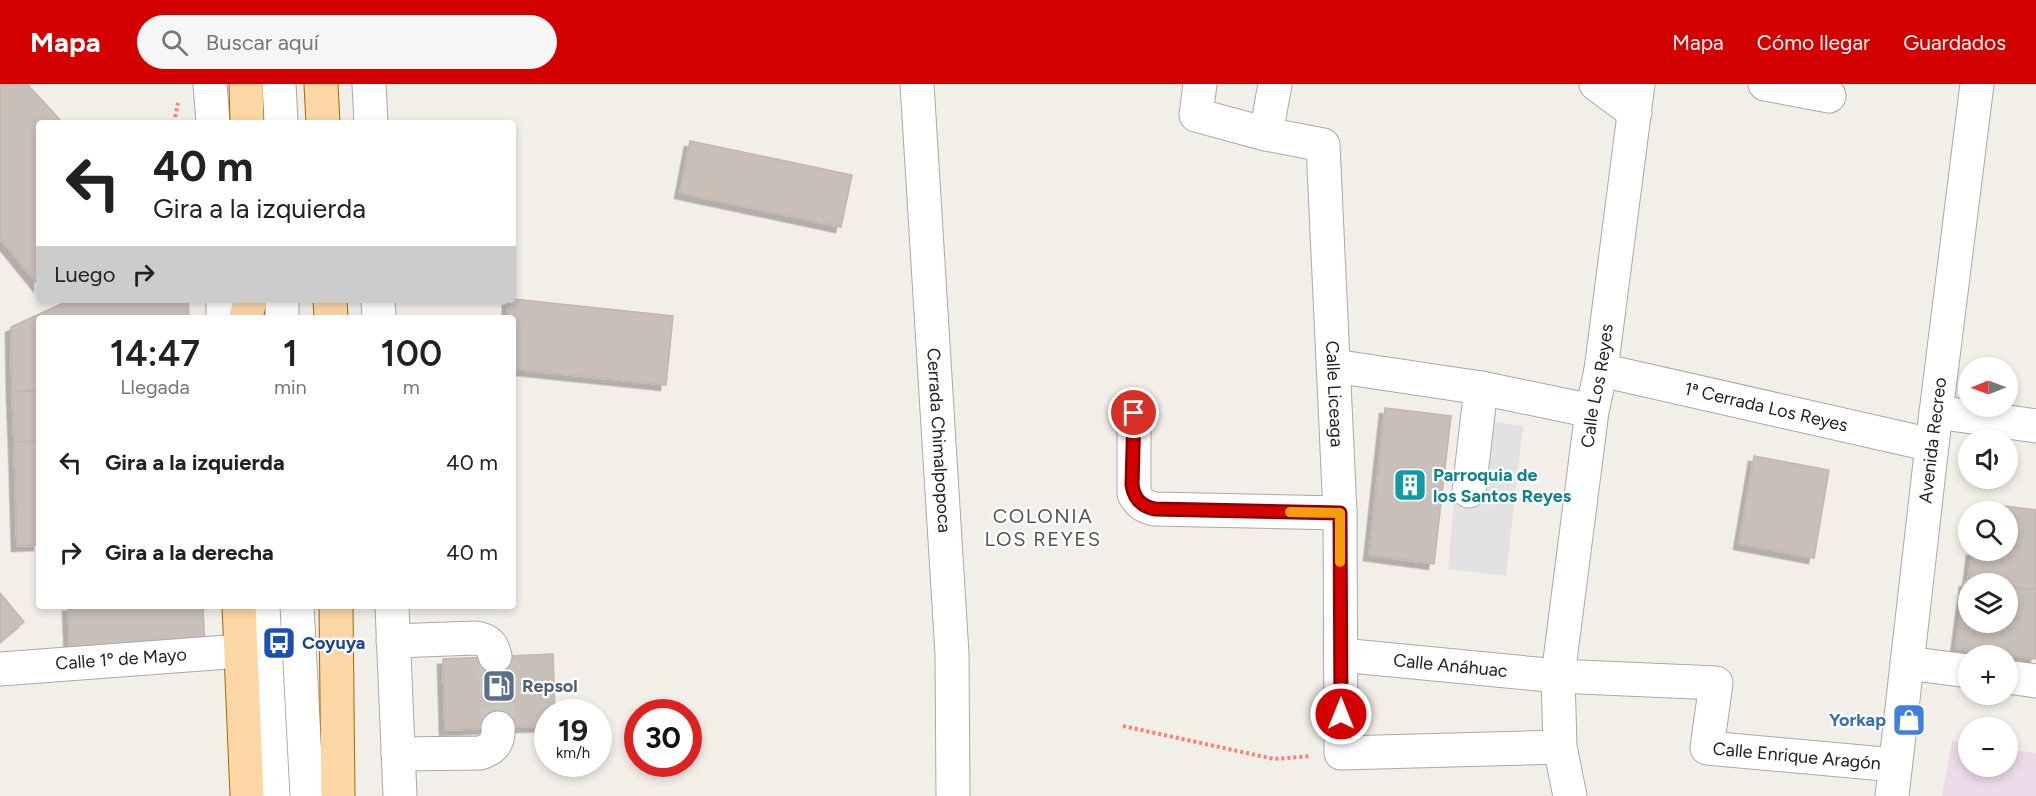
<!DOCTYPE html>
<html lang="es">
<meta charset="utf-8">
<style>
:root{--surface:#fff;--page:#f6f6f6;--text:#222;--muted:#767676;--accent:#d40000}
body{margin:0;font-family:Figtree,sans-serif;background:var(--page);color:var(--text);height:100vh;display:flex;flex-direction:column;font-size:22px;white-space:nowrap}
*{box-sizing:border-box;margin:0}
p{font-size:20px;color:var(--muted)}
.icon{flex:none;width:33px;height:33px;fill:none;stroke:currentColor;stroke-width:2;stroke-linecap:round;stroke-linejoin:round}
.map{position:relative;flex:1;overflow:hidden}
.sheet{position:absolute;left:36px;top:231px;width:480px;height:294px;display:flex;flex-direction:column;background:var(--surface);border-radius:6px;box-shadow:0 3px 9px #0003}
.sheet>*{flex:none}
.top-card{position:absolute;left:36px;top:36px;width:480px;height:183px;border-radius:6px;box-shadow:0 3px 9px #0003;background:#fff;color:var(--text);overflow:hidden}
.needle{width:39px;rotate:269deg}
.controls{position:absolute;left:1958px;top:273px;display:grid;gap:12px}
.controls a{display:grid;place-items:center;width:60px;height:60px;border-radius:50%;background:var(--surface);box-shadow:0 3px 9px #0003;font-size:30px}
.speed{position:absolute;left:534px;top:615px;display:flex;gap:12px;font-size:30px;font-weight:700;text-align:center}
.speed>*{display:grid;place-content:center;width:78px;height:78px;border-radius:50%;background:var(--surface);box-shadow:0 3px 9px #0003;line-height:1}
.speed small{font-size:15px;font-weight:400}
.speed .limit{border:9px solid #d22;background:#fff;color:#111}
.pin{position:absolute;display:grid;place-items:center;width:51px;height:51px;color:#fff;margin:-26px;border:3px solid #fff;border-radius:50%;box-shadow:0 2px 6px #0007}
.me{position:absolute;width:66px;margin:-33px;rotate:0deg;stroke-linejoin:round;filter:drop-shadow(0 0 4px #0008)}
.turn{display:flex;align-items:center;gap:21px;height:126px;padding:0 18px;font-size:27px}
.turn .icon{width:78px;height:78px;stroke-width:2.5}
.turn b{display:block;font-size:42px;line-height:51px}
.then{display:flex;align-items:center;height:57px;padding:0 18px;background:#0003;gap:12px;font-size:22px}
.eta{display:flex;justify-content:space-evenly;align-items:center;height:102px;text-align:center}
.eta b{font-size:36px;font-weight:600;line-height:42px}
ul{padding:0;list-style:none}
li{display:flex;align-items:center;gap:18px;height:90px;padding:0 18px}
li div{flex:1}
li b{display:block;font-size:22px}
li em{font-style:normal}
header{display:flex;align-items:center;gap:36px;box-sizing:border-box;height:84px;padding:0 30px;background:var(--accent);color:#fff}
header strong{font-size:28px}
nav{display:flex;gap:33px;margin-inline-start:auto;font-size:21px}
.search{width:420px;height:54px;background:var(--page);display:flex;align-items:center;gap:15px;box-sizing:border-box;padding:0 21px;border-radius:33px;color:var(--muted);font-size:22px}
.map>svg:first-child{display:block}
.industrial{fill:#ebdbe8}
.parking{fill:#e2e2e2}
.building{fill:#c7bfb8;stroke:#c4b6ab;stroke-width:1.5;filter:url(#shadow)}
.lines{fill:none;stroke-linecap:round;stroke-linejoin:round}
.minor-tunnel{stroke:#c8c6c1;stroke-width:33;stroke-dasharray:33 16;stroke-linecap:butt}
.minor-casing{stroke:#a9a9a9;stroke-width:35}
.major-casing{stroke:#a06b00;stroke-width:35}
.path{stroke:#fa8072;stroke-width:4;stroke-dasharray:3 3;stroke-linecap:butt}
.minor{stroke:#fff;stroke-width:33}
.major{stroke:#fcd6a4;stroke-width:33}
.route-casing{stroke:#8a0000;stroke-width:15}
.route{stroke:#d40000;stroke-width:10}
.slow{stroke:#f59e0b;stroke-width:10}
.labels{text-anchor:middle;stroke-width:4.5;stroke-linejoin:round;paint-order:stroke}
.street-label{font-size:18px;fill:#222;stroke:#fff}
.culture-label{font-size:18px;font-weight:bold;fill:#0d838f;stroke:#fff;text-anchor:start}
.transit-label{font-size:18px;font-weight:bold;fill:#164399;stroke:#fff;text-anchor:start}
.service-label{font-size:18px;font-weight:bold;fill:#4e5e75;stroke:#fff;text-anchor:start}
.shop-label{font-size:18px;font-weight:bold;fill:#366cbe;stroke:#fff;text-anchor:end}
.neighbourhood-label{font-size:20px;letter-spacing:1.5px;fill:#555;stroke:#fff}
</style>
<header>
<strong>Mapa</strong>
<div class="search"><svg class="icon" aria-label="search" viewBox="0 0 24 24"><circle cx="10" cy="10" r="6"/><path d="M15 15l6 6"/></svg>Buscar aquí</div>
<nav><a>Mapa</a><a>Cómo llegar</a><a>Guardados</a></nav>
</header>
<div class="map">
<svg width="2036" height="712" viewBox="0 0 2036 712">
<defs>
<filter id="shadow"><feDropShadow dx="-5.5" dy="5.5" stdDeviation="0" flood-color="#0004"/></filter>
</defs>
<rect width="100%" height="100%" fill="#f2efe9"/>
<!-- industrial -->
<path class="industrial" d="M1952 657 1968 659V682H2007V665L2036 669V712H1942Z"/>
<!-- parking -->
<path class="parking" d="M1461 333 1523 342 1506 492 1448 485Z"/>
<!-- building -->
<g class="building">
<path d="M0 0H27L63 39H39V202L0 154Z"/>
<path d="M690 57 852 91 841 143 680 109Z"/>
<path d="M513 215 673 232 666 301 513 285V234H507L508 216Z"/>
<path d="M70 216H188L189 234H39V305L12 308 11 243Z"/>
<path d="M39 307V357L14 358 12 308Z"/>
<path d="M1385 324 1451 332 1434 480 1369 471Z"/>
<path d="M39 357V461L17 462 14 358Z"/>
<path d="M1754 372 1829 386 1814 474 1739 460Z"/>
<path d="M1979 419 2036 426V506L2007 502V500L1968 497 1972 466H2007V428H1978Z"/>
<path d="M1965 497 1985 500H1968V538H2007V502L2036 506V575L1956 564Z"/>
<path d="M0 509 24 538 0 558Z"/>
<path d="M68 522H203L205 564 70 571Z"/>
<path d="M553 570 555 628H548V642L445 646 443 575Z"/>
</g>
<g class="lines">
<!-- minor-tunnel -->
<path class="minor-tunnel" d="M495 572 498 644"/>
<!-- minor casing -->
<g class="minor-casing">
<g id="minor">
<path d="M210 0 213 39"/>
<path d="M279 0 281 39"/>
<path d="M369 0 371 39"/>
<path id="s1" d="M917 0 952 570 953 712"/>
<path d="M1200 0 1196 31 1266 50"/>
<path id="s2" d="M1275 0 1266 50 1323 61 1340 429 1341 669 1560 663"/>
<path d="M1596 0 1635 29"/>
<path d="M1765 0 1829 12"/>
<path d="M223 216V234"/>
<path d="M378 216 379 234"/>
<path d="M282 234V216"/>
<path d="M1334 282 1481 304 1592 327"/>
<path d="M1601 286 1932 361"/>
<path d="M1936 328 2036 342"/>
<path d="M1134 329V410C1139 419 1144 423 1155 425L1340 429"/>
<path d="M1469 407 1481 304"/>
<path d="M263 522 273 712"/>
<path d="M297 522 307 712"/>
<path d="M392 522 400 712"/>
<path d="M393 557 476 554C488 556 492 560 495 572"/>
<path id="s3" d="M1341 571 1558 592 1716 599 1707 664 1895 681"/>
<path d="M1907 579 1968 587"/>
<path d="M0 585 241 567"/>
<path d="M2007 593 2036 597"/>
<path d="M398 670 480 669C493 665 499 658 498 644"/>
<path id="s4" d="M1570 712 1560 663 1558 592 1592 327 1601 286 1638 0"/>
<path id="s5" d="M1892 712 1932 361 1977 0"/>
</g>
</g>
<!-- major casing -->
<g class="major-casing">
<g id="major">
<path d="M246 0 247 39"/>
<path d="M321 0 323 39"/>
<path d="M330 216 331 234"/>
<path d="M246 234 250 216"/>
<path d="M239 522 247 712"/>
<path d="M336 522 338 712"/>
</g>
</g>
<!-- path -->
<g class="path">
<path d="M174 39 178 19"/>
<path d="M1123 642 1274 675 1310 672"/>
</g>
<!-- minor -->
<use href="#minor" class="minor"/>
<!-- major -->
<use href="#major" class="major"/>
</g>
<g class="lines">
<!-- route casing -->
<g class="route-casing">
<path id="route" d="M1134 329 1132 401C1134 415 1141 422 1155 425L1340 429 1341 630"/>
</g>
<!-- route -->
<use href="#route" class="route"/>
<!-- slow -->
<path class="slow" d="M1290 428 1340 429V478"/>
</g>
<!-- icons -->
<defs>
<g id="building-square" transform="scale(1.725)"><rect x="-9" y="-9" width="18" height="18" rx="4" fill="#0f9aa8" stroke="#fff"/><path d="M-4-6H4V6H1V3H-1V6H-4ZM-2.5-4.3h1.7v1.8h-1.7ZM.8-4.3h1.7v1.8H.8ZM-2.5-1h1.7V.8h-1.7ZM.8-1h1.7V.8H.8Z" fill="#fff"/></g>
<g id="bus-square" transform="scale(1.725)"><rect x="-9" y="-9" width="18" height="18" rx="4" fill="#1a4fb4" stroke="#fff"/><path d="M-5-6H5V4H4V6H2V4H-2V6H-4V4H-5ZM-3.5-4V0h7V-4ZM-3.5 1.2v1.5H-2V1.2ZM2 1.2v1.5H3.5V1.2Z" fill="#fff"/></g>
<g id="fuel-square" transform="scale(1.725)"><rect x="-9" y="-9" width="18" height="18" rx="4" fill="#5c6f8a" stroke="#fff"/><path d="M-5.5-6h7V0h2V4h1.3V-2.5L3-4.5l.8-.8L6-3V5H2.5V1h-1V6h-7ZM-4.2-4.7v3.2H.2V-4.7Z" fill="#fff"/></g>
<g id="shop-square" transform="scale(1.725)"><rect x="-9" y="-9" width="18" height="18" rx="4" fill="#3f7fe0" stroke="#fff"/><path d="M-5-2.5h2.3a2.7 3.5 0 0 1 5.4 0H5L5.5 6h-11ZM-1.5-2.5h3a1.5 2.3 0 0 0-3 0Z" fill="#fff"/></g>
</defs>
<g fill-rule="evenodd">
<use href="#building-square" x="1410" y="401"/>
<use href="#bus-square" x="279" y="559"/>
<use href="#fuel-square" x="499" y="602"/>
<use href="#shop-square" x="1909" y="636"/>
</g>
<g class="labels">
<!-- street labels -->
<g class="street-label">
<text dy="6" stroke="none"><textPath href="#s4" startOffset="414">Calle Los Reyes</textPath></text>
<text dy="6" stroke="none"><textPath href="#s2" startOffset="358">Calle Liceaga</textPath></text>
<text transform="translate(1766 323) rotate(13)" y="6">1ª Cerrada Los Reyes</text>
<text dy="6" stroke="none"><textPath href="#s1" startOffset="357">Cerrada Chimalpopoca</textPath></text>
<text dy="6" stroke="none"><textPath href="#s5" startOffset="358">Avenida Recreo</textPath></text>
<text transform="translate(121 575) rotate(-4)" y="6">Calle 1º de Mayo</text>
<text dy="6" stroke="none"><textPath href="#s3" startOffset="110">Calle Anáhuac</textPath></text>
<text dy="6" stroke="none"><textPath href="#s3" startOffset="532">Calle Enrique Aragón</textPath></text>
</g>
<!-- culture labels -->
<g class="culture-label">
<text x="1433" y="397">Parroquia de<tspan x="1433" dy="21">los Santos Reyes</tspan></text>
</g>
<!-- transit labels -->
<g class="transit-label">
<text x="302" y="565">Coyuya</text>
</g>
<!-- service labels -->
<g class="service-label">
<text x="522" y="608">Repsol</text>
</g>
<!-- shop labels -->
<g class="shop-label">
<text x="1886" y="642">Yorkap</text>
</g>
<!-- neighbourhood labels -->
<g class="neighbourhood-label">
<text x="1043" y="439">COLONIA<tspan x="1043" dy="23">LOS REYES</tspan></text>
</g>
</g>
</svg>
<div class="controls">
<a><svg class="needle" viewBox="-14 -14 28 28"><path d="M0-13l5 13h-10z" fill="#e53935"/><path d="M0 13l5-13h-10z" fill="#767676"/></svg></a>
<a><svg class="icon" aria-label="sound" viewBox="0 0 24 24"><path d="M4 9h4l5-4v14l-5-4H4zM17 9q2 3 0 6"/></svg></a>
<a><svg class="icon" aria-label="search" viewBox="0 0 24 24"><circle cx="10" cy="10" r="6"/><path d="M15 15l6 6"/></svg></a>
<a><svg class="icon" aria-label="layers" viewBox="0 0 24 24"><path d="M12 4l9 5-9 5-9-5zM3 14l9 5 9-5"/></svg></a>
<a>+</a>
<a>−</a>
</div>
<div class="speed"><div>19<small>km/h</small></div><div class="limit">30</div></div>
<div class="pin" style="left:1134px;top:329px;background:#d93025"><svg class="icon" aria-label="arrive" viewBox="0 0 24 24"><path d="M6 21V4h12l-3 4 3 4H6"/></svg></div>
<svg class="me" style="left:1341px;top:630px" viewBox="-20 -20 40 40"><circle r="17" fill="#d40000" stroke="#fff" stroke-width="3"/><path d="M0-11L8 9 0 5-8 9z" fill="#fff"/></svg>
<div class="top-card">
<div class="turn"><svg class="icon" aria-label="left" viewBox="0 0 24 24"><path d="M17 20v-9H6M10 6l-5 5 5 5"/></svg><div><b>40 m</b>Gira a la izquierda</div></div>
<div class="then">Luego<svg class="icon" aria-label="right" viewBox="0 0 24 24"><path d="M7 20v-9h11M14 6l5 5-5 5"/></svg></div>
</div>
<section class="sheet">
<div class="eta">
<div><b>14:47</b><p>Llegada</p></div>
<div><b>1</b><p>min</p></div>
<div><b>100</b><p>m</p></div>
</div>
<ul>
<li><svg class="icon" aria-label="left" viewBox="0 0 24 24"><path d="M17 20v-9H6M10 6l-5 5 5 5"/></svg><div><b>Gira a la izquierda</b></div><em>40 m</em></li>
<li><svg class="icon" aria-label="right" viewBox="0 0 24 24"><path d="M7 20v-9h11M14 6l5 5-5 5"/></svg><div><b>Gira a la derecha</b></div><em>40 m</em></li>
</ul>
</section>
</div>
